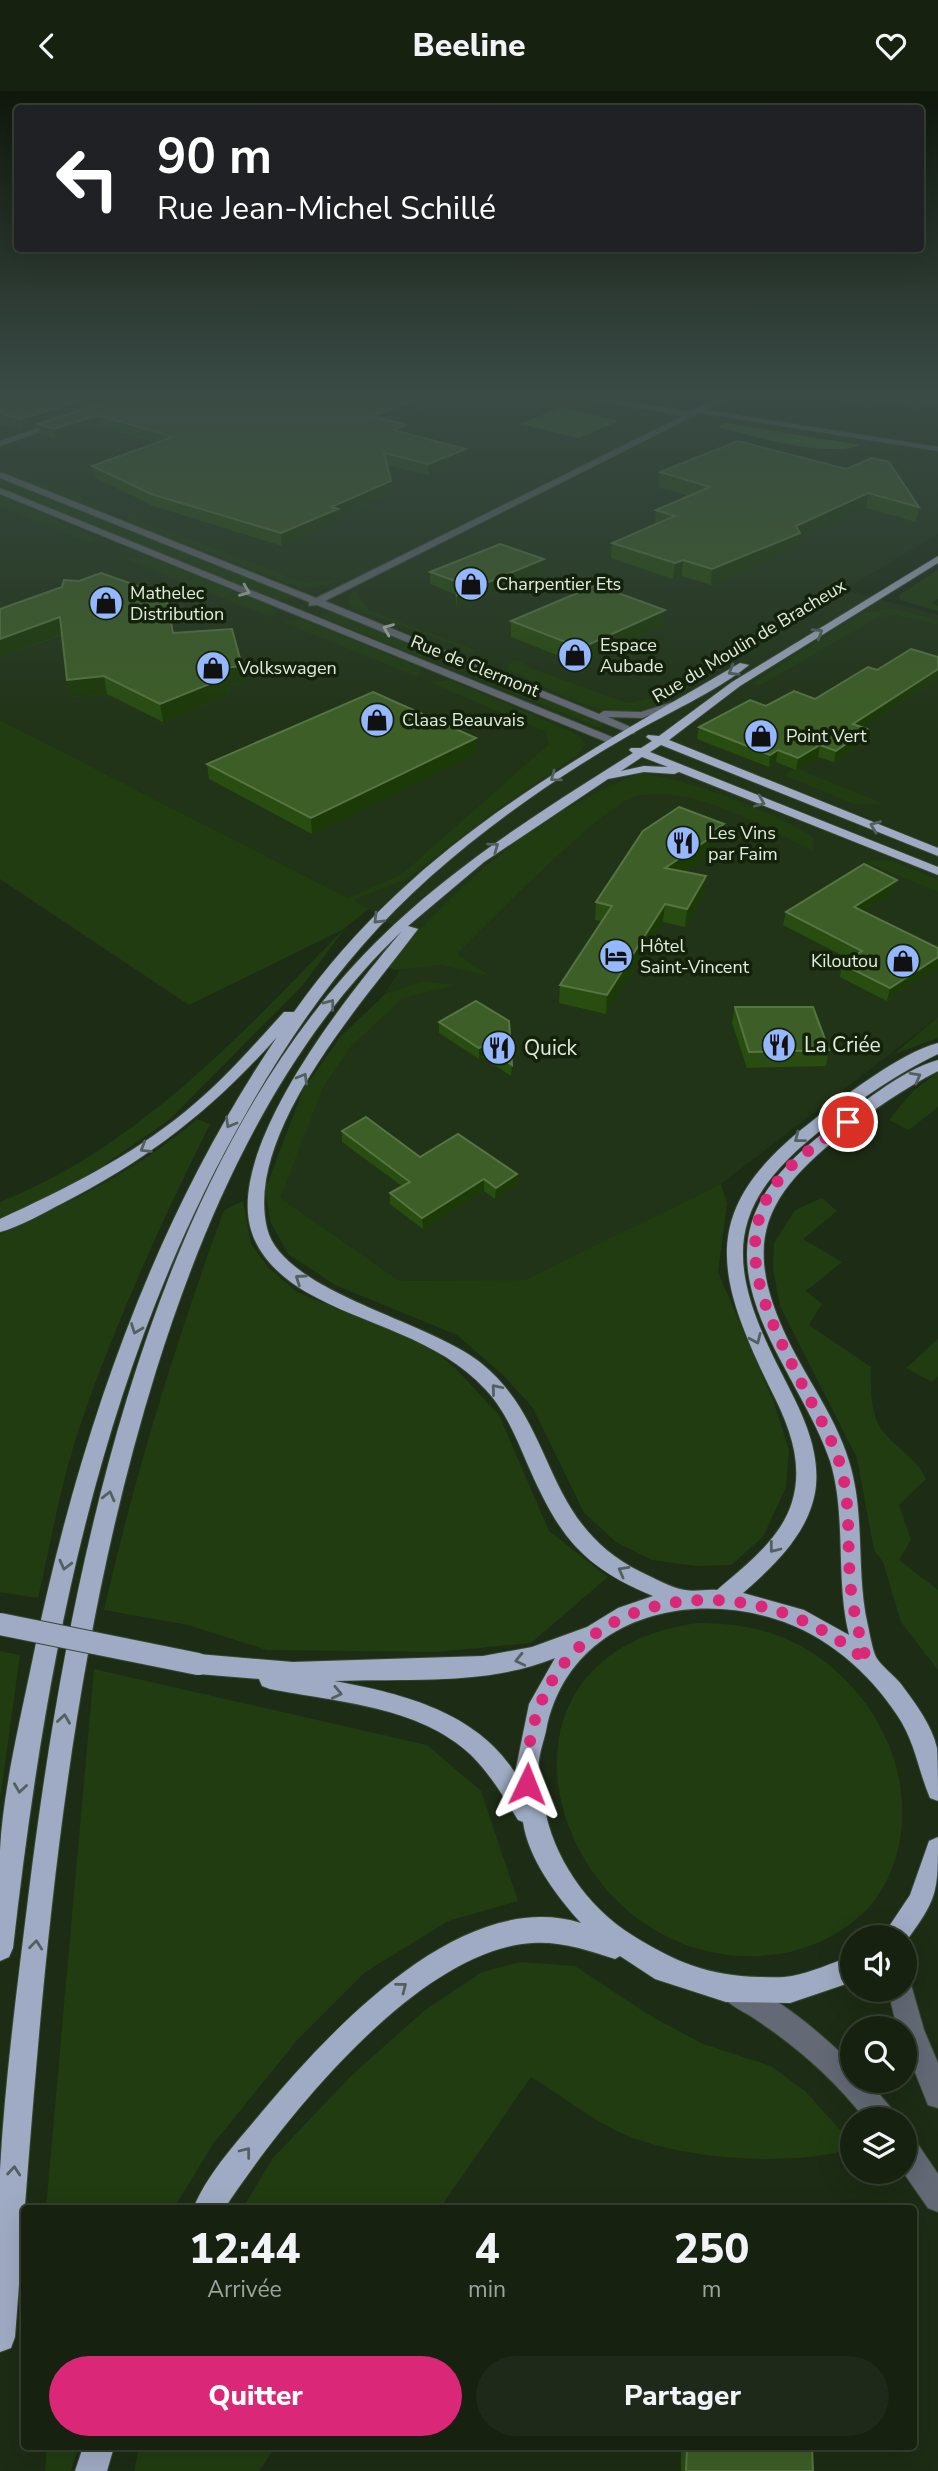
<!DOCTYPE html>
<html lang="fr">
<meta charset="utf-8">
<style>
:root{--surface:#162110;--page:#1f2919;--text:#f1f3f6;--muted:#9ea39f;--line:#353e30;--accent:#db2777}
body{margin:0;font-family:"Nunito Sans",sans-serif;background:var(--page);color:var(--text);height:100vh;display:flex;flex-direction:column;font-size:26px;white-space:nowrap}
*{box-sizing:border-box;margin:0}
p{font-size:23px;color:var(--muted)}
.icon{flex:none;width:38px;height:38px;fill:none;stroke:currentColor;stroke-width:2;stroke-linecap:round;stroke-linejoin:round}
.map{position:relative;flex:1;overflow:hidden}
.details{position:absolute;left:21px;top:2114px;width:896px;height:245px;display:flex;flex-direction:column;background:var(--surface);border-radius:7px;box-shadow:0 7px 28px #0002,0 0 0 2px var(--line)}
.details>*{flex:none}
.hud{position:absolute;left:14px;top:14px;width:910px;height:147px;border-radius:7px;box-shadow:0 7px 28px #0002,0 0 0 2px var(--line);background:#202124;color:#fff;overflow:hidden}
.tools{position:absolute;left:840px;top:1834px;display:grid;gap:14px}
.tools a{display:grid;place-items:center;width:77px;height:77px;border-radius:50%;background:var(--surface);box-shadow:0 7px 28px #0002,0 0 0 2px var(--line);font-size:35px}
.pin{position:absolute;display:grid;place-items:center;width:60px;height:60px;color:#fff;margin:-30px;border:4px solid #fff;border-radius:50%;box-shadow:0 2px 7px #0007}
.me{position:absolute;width:77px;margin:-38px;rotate:2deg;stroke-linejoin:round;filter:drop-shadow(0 0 5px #0008)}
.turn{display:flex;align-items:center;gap:24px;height:147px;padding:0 28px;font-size:32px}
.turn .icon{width:91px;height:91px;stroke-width:2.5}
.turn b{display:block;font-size:49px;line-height:60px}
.eta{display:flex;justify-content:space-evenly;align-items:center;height:119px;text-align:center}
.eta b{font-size:42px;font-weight:800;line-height:49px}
.button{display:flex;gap:14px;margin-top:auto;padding:14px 28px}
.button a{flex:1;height:80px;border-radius:42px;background:var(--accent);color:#fff;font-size:28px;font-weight:800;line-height:80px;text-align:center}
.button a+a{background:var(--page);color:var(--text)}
header{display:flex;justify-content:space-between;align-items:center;height:91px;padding:0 28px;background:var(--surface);font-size:32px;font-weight:800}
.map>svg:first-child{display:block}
.built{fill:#213417}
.green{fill:#213c11}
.water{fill:#3c6f1a}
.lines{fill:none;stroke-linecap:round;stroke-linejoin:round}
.minor-casing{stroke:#394731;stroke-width:2}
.major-casing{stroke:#394731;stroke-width:2}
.minor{fill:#636975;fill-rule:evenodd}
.major{fill:#9fabc4;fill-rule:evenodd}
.major-bridge-casing{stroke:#394731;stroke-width:24;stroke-linecap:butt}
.major-bridge{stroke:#9fabc4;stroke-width:22}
.wall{fill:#294d10}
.shaded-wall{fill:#1c3908}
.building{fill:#3d5e26;stroke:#577443;stroke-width:2}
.oneway{stroke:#afb8b4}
.oneway2{stroke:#53605f}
.route{stroke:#db2777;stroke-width:12;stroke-dasharray:0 21.6}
.labels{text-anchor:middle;stroke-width:7;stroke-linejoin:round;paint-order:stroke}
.far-poi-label{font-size:18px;fill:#e2ecde;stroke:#14220c;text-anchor:start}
.far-street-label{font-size:18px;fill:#e2ecde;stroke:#14220c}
.poi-label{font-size:21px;fill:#e2ecde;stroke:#14220c;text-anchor:start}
</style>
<header><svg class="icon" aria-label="back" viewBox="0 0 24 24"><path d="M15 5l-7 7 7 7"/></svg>Beeline<svg class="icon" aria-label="heart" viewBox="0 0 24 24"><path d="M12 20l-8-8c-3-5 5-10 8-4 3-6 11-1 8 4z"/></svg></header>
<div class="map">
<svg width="938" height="2380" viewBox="0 0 938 2380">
<rect width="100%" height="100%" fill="#1d2c15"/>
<!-- built -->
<path class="built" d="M0 302H579L938 362V443L844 499 938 524V926L721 1093 526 1189 400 1190 279 1107 324 995 417 853 369 818 0 629Z"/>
<!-- green -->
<g class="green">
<path d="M0 374 107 417 97 418 0 380Z"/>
<path d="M0 388 295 505 282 510 0 397Z"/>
<path d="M0 403 10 407 97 448 91 453 0 415Z"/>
<path d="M127 420 138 425 137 428 304 491 337 490 327 494 300 497 130 432Z"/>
<path d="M148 465 277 518 278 520 270 526 125 468Z"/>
<path d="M938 479V508L932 512 938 515V520L900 509 899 504Z"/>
<path d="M355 500 369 519 475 559 469 562 460 560 463 557 355 518 348 511V506Z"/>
<path d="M891 517 938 529V534L897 524 878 526 759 595 751 593 863 522Z"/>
<path d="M333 520 435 562 422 567 320 525Z"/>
<path d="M301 528 421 577 418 586 283 531Z"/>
<path d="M526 570 522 574 627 612 669 603 711 578 715 579C698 590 682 603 665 611 611 639 556 600 507 578L511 571Z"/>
<path d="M481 584 606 633 599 637 472 585Z"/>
<path d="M450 589 566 638 578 644 585 652 579 663 503 714 406 788 353 809 369 818 346 836 303 894 169 1029 85 1087 0 1129V1111C139 1056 242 942 344 838L189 914 0 788V629L348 807 402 783 549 653 546 641 429 591Z"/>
<path d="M796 677 884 713H853L784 684Z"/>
<path d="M644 682C695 691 771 719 814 747L813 760C762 735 695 694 637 705 605 711 487 834 457 863L490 885 440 874 394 879 386 875C448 805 514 742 600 700 614 694 629 684 644 682Z"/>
<path d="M876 769 893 770 938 789V801L865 771Z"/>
<path d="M422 890 457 894 403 907 352 954 324 995 280 1107 400 1190 525 1189 721 1093 727 1112 718 1181 773 1309 789 1359 786 1396 763 1446 731 1474 696 1475 652 1469 616 1451 584 1422 533 1317 503 1284 457 1244 335 1194 288 1163 271 1132 265 1099 303 999 340 946 384 904Z"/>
<path d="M938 926V947L894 963Z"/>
<path d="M938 981V1016L909 1039 889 1029 913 1000Z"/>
<path d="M197 1028 210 1033C163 1127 118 1226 83 1326 62 1385 52 1447 38 1507L0 1501V1143C70 1112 139 1078 197 1028Z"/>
<path d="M822 1107 837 1120 803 1148 842 1171 806 1200 822 1213 809 1234 871 1276C871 1298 869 1326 886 1344 900 1360 917 1368 926 1388L899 1414 911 1449 899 1469 938 1499V1579L901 1531 883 1471 874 1459 857 1367 780 1215 773 1178 774 1152 795 1119Z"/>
<path d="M243 1110 251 1153 268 1176 297 1201 428 1254 456 1278 499 1324 549 1440 608 1486 531 1552 435 1561 267 1559 188 1534 104 1519C135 1383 176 1250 224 1119Z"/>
<path d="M938 1248V1285L932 1291 906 1277Z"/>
<path d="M697 1532C730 1532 761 1536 791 1550 885 1594 938 1719 875 1809 852 1838 816 1857 779 1863 564 1895 449 1567 697 1532Z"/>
<path d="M0 1560 20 1564 0 1709Z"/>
<path d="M94 1578 427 1654 481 1700 518 1810 448 1830 364 1882 298 1948 213 2053 174 2117H46Z"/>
<path d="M521 1871 575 1875 649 1924 703 1953 771 1975 805 2000 852 2052V2058C789 2076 682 2069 621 2042 590 2028 560 2003 531 1986L440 2117H243L272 2068 352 1984 425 1919 482 1881Z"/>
<path d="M47 2356H78L71 2380H45Z"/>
<path d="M139 2356H275L259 2380H134Z"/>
</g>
<!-- water -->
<g class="water">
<path d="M561 316 619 330 579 347 520 333Z"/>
<path d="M725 332 861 354C824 367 756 346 718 336Z"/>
</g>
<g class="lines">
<!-- minor casing -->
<g class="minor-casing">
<g id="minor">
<path d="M554 302H572L689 321 728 302H737L706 319 938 356V360L700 322 325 510 599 623 604 620 641 621 679 609 684 612 642 627 608 626 635 638V642L631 643 317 514 309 515V511L0 387V382H3L316 507 683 325Z"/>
<path d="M59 330 66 332 0 355V350Z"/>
<path d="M0 397 617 648 619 650 609 652 0 403Z"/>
<path d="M732 1886C776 1905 818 1939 852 1973V1990H868L892 2018 896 2028H865C833 1987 795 1954 752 1926 740 1918 725 1913 719 1899L723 1890Z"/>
<path d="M905 1888 910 1890 924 1939 938 1972V2017L928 2014 905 1956V1937H897L888 1899H905Z"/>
<path d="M905 2045 915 2049 938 2083V2121L928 2117 903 2081Z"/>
</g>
</g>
<!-- major casing -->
<g class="major-casing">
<g id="major">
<path d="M938 465V472L740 595 669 649 938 757V765L661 654 650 661 938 776V784L679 681 674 683 644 681 608 688 484 771 408 835 418 838C365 909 244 1041 267 1137 282 1201 430 1230 481 1272 558 1334 540 1431 641 1481 654 1487 671 1497 685 1499 695 1501 706 1498 717 1499 745 1475 781 1448 792 1411 804 1372 789 1334 771 1299 714 1182 698 1118 811 1031 843 1006 900 962 938 952V963C898 982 861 1008 826 1035 735 1106 721 1159 773 1265 792 1305 820 1347 816 1394 812 1439 775 1474 743 1502L804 1519 849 1544C835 1487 847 1425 830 1370 818 1335 798 1303 781 1270 727 1170 734 1110 826 1040 856 1017 901 979 938 969V980C905 997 874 1018 845 1041 763 1105 741 1151 788 1249 809 1292 839 1331 851 1377 865 1429 856 1483 868 1535 870 1544 872 1557 876 1566 882 1576 894 1584 901 1593 915 1612 932 1634 937 1657 938 1673 938 1694 938 1710L930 1707C918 1679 915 1650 897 1624 869 1581 825 1543 775 1528 679 1498 567 1532 546 1640 543 1653 537 1668 539 1681 539 1692 542 1702 544 1713 552 1765 587 1816 632 1844 675 1871 709 1885 760 1886 770 1886 782 1887 792 1885 812 1881 832 1872 852 1865V1891L790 1912 726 1911 655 1888 620 1865 615 1868C587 1859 561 1850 532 1852 417 1859 284 2028 224 2118H193C207 2083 237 2051 261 2022 329 1941 461 1795 581 1832 557 1806 528 1767 523 1731L518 1729C504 1706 490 1683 471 1664 419 1615 337 1611 270 1598L262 1595 259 1588 198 1583 190 1580 187 1573 190 1566 198 1563 293 1571 483 1565 532 1556 587 1536 618 1517 653 1505C580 1475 558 1443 527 1372 516 1346 505 1319 486 1299 438 1246 365 1235 306 1201 282 1187 259 1166 251 1139 226 1055 349 902 402 840 279 957 206 1120 156 1280 59 1593 40 1921 15 2246L11 2257 0 2261C0 2201 0 2139 0 2079 5 1989 17 1898 28 1808 65 1507 139 1116 346 883 427 791 530 727 633 662L629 659 631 657H641L652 650 646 646 648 644 659 645 732 591ZM642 666 668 676 644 675 621 680ZM555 1567 529 1613 515 1682C477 1621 401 1602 334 1590 406 1587 487 1595 555 1567Z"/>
<path d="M740 572 749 574C714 602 667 622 628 645 558 685 491 732 430 786 355 853 298 931 248 1019 100 1276 46 1566 13 1857L9 1866 0 1870C0 1833 0 1795 0 1759 3 1701 19 1634 31 1576 76 1354 149 1135 277 946 213 1018 149 1068 63 1112 43 1122 22 1135 0 1141V1128C65 1098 130 1066 186 1020 222 991 253 955 284 921H294C412 754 569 672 740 572Z"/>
<path d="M938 1746C938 1802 938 1807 905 1852V1846H882L910 1804 929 1750Z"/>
<path d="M83 2356H114L107 2380H75Z"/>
</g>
</g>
<!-- minor -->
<use href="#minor" class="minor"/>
<!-- major -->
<use href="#major" class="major"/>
<!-- major-bridge casing -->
<g class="major-bridge-casing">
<path id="major-bridge" d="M0 1533 198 1573"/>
</g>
<!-- major-bridge -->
<use href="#major-bridge" class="major-bridge"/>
</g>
<!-- wall -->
<g class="wall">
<path d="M0 302 443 310 390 330 407 343 466 358V369L429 385 387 374 391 402 339 425V430L282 455 153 415 94 386 92 375 156 352 99 335 56 349 40 344 38 335 23 340 0 333Z"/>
<path d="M800 302H938V317L923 315 919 318 866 309 861 313 833 308 824 310Z"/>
<path d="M738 350 919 416 916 431 866 417 799 447 797 457 711 494 682 485 673 488 611 467 612 452 655 434 656 419 689 405 659 396 660 381Z"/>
<path d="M430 481H544L457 517 455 503 430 493Z"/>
<path d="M0 518 173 542 244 593 228 594 229 604 163 631 107 603 71 606 67 589 62 544 0 566Z"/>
<path d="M511 530 663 535 580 573 511 546Z"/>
<path d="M938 566V587L863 636 867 638 865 650 834 671 818 666 796 679 776 671 769 676 697 648 699 636 766 615 815 608Z"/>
<path d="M476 663 312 743 209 688 207 673Z"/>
<path d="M724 733 721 750 714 754V761L684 780 706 785 704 802 685 836 663 831 606 923 559 912 560 894 602 830 595 829 596 811Z"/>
<path d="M897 789 894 801 863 820 938 857 887 910 840 886 842 873 849 868 783 834 786 821Z"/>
<path d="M476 910 512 974 511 985 483 966 479 968 439 942V931Z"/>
<path d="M735 916 829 959 826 975 747 977 732 932Z"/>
<path d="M342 1040 420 1066 517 1094 495 1108 484 1100 423 1138 390 1113V1102L402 1095 342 1051Z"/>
<path d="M681 2356H812L813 2380H681Z"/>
</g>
<!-- shaded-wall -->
<g class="shaded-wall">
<path d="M103 302H138L38 333V335L23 340 21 328Z"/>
<path d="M434 302H443V310L372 336V325Z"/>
<path d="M833 304V308L824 310 825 306Z"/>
<path d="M867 304 866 309 861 313V308Z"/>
<path d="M98 324 99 335 56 349 54 338Z"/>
<path d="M406 334 407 345 393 339Z"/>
<path d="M466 358V369L429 385 428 373Z"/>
<path d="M391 390V402L339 425V430L282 455 281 442 331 416Z"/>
<path d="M868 402 866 417 799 447 797 457 711 494 712 478 796 435Z"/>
<path d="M544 468V481L457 517V504Z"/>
<path d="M683 469 682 485 673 488 675 472Z"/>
<path d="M665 519 663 535 580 573 581 557Z"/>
<path d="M60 526 63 543 0 566V548Z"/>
<path d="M242 575 244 593 228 594 229 604 163 631 160 613 224 577Z"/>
<path d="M938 578V587L850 645 853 633Z"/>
<path d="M104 585 107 603 71 606 67 589Z"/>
<path d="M867 638 865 650 834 671 836 660Z"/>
<path d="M476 647V663L312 743 311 727Z"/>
<path d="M820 654 818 666 796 679 798 667Z"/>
<path d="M778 659 776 671 769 676 770 664Z"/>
<path d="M724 733 721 750 714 754V761L663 794 665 777 711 741Z"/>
<path d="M706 785 704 802 685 836 687 818Z"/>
<path d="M897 789 894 801 851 828 854 816Z"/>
<path d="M665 813 663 831 606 923 607 904Z"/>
<path d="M938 866V876L887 910 890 897Z"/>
<path d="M483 955V966L479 968V957Z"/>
<path d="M517 1083V1094L495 1108 496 1097Z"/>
<path d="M484 1088V1100L423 1138 422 1127Z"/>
</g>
<!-- building -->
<g class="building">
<path d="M0 302H103L21 328 0 322Z"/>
<path d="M132 302H434L372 325 406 334 393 339 466 358 428 373 384 362 391 390 331 416 338 418 281 442 151 403 92 375 173 346 98 324 54 338 38 333Z"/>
<path d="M814 302H938V312L924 310 920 313 867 304 861 308 833 304 825 306Z"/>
<path d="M738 350 846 378 872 367 889 371 919 416 868 402 796 435 800 442 712 478 683 469 675 472 612 452 675 425 656 419 710 396 660 381Z"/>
<path d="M500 453 544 468 457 504 455 490 430 481Z"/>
<path d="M101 482 166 505 173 542 232 538 242 575 224 577 227 586 160 613 104 585 67 589 60 526 0 548V518L62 496 64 489 79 490Z"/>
<path d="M596 494 665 519 581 557 511 530Z"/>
<path d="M911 558 938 566V578L853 633 867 638 836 660 820 654 798 667 778 659 770 664 699 636 750 609 766 615 794 600 815 608 868 576 877 579Z"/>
<path d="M373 601 476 647 311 727 207 673Z"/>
<path d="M679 716 724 733 711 741 716 743 665 777 706 785 687 818 665 813 607 904 560 894 612 815 596 811 643 740Z"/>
<path d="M864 773 897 789 854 816 938 857V866L890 897 842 873 862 860 786 821Z"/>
<path d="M476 910 509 930 512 974 483 955 479 957 439 931Z"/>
<path d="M735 916H813L829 959 749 961Z"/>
<path d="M366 1026 420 1066 458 1043 517 1083 496 1097 484 1088 422 1127 390 1102 410 1091 342 1040Z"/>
<path d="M687 2356H812L813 2380H686Z"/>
</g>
<!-- one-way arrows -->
<defs><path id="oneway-chevron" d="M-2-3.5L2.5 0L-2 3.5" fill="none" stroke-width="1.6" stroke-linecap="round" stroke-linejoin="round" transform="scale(1.75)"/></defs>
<g class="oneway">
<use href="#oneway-chevron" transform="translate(245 500) rotate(22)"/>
<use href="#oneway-chevron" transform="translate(388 538) rotate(-158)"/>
</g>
<g class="oneway2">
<use href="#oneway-chevron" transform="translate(818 542) rotate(-32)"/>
<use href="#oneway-chevron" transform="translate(733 580) rotate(149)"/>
<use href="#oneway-chevron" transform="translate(555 686) rotate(144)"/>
<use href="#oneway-chevron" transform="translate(760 711) rotate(23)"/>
<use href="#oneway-chevron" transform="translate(875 735) rotate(-159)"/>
<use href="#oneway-chevron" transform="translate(494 756) rotate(-36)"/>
<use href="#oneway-chevron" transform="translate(378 828) rotate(135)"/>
<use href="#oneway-chevron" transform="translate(330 913) rotate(-53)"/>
<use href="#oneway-chevron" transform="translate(916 986) rotate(-29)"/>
<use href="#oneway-chevron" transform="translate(303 987) rotate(-60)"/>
<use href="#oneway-chevron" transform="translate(230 1032) rotate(120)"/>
<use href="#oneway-chevron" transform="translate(799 1047) rotate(142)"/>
<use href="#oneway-chevron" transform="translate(145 1057) rotate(148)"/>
<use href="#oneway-chevron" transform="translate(300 1188) rotate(-145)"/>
<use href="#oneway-chevron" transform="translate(136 1238) rotate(111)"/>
<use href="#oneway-chevron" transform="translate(756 1248) rotate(66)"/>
<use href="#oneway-chevron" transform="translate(496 1298) rotate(-130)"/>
<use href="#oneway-chevron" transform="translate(109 1405) rotate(-76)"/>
<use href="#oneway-chevron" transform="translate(774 1457) rotate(128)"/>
<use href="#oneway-chevron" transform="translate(65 1474) rotate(104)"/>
<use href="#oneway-chevron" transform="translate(623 1480) rotate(-151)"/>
<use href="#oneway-chevron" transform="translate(520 1569) rotate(167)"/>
<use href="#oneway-chevron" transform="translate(337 1602) rotate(12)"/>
<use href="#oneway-chevron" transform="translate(64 1628) rotate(-82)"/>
<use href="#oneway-chevron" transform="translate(20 1697) rotate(98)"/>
<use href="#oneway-chevron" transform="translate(36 1854) rotate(-84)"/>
<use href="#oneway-chevron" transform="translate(402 1896) rotate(-38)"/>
<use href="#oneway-chevron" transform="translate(246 2061) rotate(-52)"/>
<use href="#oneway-chevron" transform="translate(14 2080) rotate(-85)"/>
</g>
<!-- sky -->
<linearGradient id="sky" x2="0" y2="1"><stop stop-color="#10180c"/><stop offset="0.48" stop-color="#3a4b46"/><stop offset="1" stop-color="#3a4b46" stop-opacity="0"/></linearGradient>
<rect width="938" height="635" fill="url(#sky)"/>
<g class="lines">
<!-- route -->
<path class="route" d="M527 1693C523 1500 741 1458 867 1571 859 1543 852 1517 850 1488 847 1449 851 1411 840 1373 832 1347 818 1324 806 1301 768 1226 720 1144 793 1073 810 1057 830 1044 848 1031"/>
</g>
<!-- icons -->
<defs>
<g id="shop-disc" transform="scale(1.75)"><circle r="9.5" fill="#94b7fd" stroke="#14220c"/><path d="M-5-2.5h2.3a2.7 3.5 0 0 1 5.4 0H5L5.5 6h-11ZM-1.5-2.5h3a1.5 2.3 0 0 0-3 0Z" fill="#111"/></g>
<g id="restaurant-disc" transform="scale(1.75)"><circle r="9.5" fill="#94b7fd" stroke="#14220c"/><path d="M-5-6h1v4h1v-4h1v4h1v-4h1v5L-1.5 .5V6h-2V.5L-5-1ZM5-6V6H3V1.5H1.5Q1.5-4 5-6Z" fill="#111"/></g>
<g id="hotel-disc" transform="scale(1.75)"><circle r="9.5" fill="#94b7fd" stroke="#14220c"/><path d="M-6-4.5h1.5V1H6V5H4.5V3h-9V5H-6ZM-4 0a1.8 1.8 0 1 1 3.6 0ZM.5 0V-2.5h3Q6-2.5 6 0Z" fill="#111"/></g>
</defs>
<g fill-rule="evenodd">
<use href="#shop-disc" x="471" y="493"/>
<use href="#shop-disc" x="106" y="512"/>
<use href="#shop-disc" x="575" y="564"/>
<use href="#shop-disc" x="213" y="577"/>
<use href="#shop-disc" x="377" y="629"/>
<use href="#shop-disc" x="761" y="645"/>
<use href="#restaurant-disc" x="683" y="752"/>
<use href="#hotel-disc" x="616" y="865"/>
<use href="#shop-disc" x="903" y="870"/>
<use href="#restaurant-disc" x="779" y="954"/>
<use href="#restaurant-disc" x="499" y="957"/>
</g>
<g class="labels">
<!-- far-poi labels -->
<g class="far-poi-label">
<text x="496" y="499">Charpentier Ets</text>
<text x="130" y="508">Mathelec<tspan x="130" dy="21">Distribution</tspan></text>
<text x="600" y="560">Espace<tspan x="600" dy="21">Aubade</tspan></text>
<text x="238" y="583">Volkswagen</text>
<text x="402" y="635">Claas Beauvais</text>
<text x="786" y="651">Point Vert</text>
<text x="708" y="748">Les Vins<tspan x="708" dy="21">par Faim</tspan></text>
<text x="640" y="861">Hôtel<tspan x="640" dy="21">Saint-Vincent</tspan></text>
<text x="878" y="876" text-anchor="end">Kiloutou</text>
</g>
<!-- far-street labels -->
<g class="far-street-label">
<text transform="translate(749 550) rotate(-31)" y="6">Rue du Moulin de Bracheux</text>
<text transform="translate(475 575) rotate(22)" y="6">Rue de Clermont</text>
</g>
<!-- poi labels -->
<g class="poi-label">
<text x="804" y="961">La Criée</text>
<text x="524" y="964">Quick</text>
</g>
</g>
</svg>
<div class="tools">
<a><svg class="icon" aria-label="sound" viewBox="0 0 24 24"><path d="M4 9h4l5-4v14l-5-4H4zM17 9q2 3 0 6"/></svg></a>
<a><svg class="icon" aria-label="search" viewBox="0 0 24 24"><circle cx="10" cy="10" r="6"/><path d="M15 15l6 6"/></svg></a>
<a><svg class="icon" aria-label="layers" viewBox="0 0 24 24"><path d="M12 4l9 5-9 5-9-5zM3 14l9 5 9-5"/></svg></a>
</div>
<div class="pin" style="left:848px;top:1031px;background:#d93025"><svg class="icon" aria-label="arrive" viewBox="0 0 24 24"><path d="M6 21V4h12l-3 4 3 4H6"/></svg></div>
<svg class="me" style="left:527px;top:1693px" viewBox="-20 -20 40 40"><path d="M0-17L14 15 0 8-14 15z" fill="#db2777" stroke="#fff" stroke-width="4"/></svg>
<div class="hud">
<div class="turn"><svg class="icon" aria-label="left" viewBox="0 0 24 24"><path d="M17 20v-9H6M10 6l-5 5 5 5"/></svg><div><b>90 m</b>Rue Jean-Michel Schillé</div></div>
</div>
<section class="details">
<div class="eta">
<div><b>12:44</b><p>Arrivée</p></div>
<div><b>4</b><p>min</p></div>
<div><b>250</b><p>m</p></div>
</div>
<div class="button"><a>Quitter</a><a>Partager</a></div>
</section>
</div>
